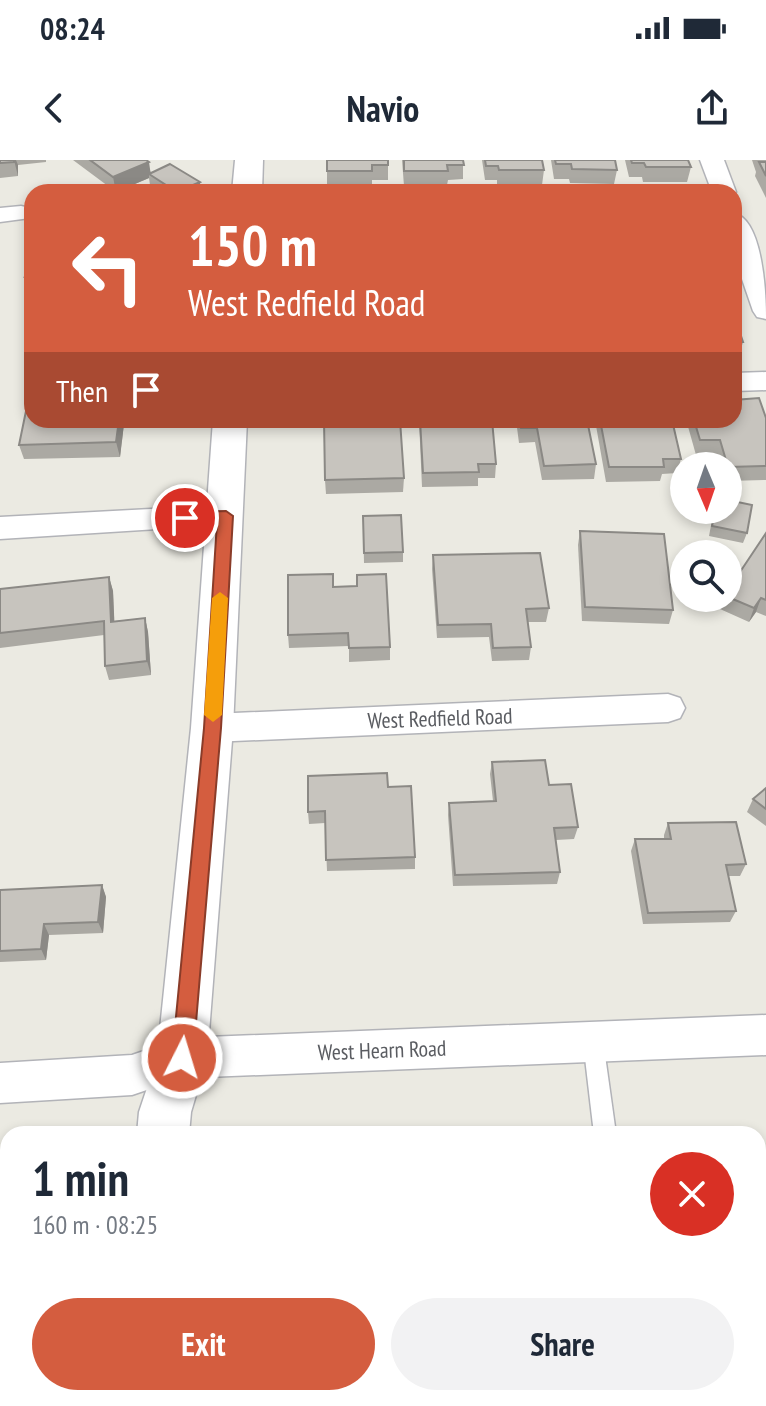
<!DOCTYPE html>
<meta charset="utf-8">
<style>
:root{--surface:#fff;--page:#f2f2f3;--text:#1f2937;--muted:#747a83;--accent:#d45d3f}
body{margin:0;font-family:"PT Sans Narrow",sans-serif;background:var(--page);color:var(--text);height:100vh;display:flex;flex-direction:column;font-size:30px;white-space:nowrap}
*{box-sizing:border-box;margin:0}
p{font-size:26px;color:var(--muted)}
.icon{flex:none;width:44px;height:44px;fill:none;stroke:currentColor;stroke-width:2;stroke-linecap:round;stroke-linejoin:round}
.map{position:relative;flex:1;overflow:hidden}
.details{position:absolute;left:0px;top:966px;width:766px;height:280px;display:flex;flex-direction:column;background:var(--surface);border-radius:24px 24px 0 0;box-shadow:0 4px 12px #0003}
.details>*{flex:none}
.guide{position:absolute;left:24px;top:24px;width:718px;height:244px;border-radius:24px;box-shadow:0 4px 12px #0003;background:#d45d3f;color:#fff;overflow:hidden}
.needle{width:52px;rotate:178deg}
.fabs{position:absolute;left:670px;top:292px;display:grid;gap:16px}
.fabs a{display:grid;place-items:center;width:72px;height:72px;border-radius:50%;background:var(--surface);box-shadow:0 4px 12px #0003;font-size:40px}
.pin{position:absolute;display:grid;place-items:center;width:68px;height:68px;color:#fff;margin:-34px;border:4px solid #fff;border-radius:50%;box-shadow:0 2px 8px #0007}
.me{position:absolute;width:88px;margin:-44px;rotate:5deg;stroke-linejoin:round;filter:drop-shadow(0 0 6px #0008)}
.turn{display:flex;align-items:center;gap:28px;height:168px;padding:0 32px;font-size:36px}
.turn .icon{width:104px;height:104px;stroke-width:2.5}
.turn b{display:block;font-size:56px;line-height:68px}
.then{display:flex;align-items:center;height:76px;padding:0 32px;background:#0003;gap:16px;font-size:30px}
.round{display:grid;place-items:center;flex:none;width:84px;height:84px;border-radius:42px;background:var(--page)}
.overview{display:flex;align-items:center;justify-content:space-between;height:136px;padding:0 32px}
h1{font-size:48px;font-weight:800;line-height:60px}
.primary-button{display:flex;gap:16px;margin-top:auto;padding:16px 32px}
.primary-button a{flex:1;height:92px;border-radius:48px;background:var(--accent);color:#fff;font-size:32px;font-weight:800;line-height:92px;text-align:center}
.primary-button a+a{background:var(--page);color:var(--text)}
.status{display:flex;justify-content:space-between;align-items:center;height:56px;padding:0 40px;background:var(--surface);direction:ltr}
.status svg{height:22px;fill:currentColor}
header{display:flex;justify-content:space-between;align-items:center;height:104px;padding:0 32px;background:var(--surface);font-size:36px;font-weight:800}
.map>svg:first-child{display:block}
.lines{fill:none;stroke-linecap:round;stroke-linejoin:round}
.service-casing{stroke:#b2b3b8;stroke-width:3}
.minor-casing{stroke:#b2b3b8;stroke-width:3}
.tertiary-casing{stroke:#b2b3b8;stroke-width:3}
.service{fill:#fff;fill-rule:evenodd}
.minor{fill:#fff;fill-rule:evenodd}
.tertiary{fill:#fff;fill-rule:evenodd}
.wall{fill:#aba9a3}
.shaded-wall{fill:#8b8985}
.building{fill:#c7c4be;stroke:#8b8985;stroke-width:2}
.route{fill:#d45d3f;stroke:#8a3c29;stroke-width:2}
.slow{fill:#f59e0b}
.labels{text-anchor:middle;stroke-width:7;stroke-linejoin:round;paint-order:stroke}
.street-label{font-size:22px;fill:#5a5c61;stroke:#fff}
</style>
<div class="status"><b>08:24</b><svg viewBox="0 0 49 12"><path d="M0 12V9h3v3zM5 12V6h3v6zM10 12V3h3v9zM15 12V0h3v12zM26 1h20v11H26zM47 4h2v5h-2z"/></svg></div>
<header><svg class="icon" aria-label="back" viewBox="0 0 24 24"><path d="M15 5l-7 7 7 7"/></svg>Navio<svg class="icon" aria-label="share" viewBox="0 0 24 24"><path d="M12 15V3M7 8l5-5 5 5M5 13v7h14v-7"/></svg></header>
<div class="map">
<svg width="766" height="1246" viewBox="0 0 766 1246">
<rect width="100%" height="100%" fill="#ebeae2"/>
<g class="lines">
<!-- service casing -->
<g class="service-casing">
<g id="service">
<path d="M593 871 600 874 603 881 616 974H594L583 881 586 874Z"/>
<path d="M628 1238H652L654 1246H630Z"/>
</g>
</g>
<!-- minor casing -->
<g class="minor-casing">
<g id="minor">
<path d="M700 0H724L736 32 734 35 712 32Z"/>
<path d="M21 46 30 48V58L0 62V48Z"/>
<path d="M734 53C763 60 766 134 766 159L757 157 753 151 734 96Z"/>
<path d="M766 212V230L734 231V213Z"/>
<path d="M226 345 237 348 241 356 237 364 0 379V357Z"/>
<path d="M668 534 680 538 685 548 680 558 668 562 212 582 200 578 195 568 200 558 212 554Z"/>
<path d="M766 855V895L182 918 132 935 0 943V903L132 895 182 878Z"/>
</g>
</g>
<!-- tertiary casing -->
<g class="tertiary-casing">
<g id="tertiary">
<path d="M235 0H263L262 32H232Z"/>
<path d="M213 260H247L233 568 207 898 191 952 189 974H137L139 952 157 898 191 568Z"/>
<path d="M113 1238H173L172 1246H112Z"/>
</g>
</g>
<!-- service -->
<use href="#service" class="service"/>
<!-- minor -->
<use href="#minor" class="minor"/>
<!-- tertiary -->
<use href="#tertiary" class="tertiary"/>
</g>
<!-- wall -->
<g class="wall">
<path d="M0 0H46V2L18 5V16L0 18Z"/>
<path d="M73 0H146L151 13 201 32H162L150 25 149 18 116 32Z"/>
<path d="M327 0H388V20H372V25L327 26Z"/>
<path d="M402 0H463V19L448 20 447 25 404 26Z"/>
<path d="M482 0H542L544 10 542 25H497V20H485Z"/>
<path d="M551 0H615L617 10 614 24 570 23 569 19H554Z"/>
<path d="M625 0H688L691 7 687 22H643L642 17H629Z"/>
<path d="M752 0H766V38L755 16 756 12Z"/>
<path d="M32 112V133L29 131 25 117Z"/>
<path d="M734 155 743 182 739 196H734Z"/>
<path d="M766 258V320L728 321V306H720L716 294 696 295 687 263 688 260H734Z"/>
<path d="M32 260H123L124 264 120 297 24 299 19 285Z"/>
<path d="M419 260H492L496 304 495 318H478V326L422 327Z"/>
<path d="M516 260H587L596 304 594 319 542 320 535 282 519 283Z"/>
<path d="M595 260H672L681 299 677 313 662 314 660 321 606 322Z"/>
<path d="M404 318 403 332 326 334 325 320Z"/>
<path d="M714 350H728L747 373 743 383 709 376Z"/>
<path d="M363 356 403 392V402L364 403Z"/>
<path d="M580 371 673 450 669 464 582 461 578 385Z"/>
<path d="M766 373V456L756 452 749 462 720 449 724 438H728V430Z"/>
<path d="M433 395 549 448 546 462H528L531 487 529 500 492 501 489 477 437 478 432 409Z"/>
<path d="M109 417 113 431 114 461 145 458 148 472 151 515 109 520 105 506 104 475 0 488V429Z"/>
<path d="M333 427 390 487V500L349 502V486L289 488 288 475Z"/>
<path d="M492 602 549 625 578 667 574 679 556 680 560 712 557 724 453 726 448 655 449 643 493 641 490 614Z"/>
<path d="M388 627 415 697V709L327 711 325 663 309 664 308 652Z"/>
<path d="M766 628V666L747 652 753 639Z"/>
<path d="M668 663 746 704 740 716H728L736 751 730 762 643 764 631 691 635 679H664V675Z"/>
<path d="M102 725 106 737 103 773 49 775 46 800 0 802V730Z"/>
<path d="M766 1012V1170H758V1013Z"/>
<path d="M8 1086V1172L0 1173V1087Z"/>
<path d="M671 1238H732V1241L723 1246H673Z"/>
</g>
<!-- shaded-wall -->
<g class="shaded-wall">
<path d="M14 0H16L18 5V16Z"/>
<path d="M149 2 151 16 149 14V18L116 32 113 17Z"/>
<path d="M200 22 201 32H180Z"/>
<path d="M119 260H123L124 264 120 297 116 282Z"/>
<path d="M109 417 113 431 115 475 111 462Z"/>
<path d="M761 438 756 452 749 462 754 448Z"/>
<path d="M145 458 148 472 151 515 147 501Z"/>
<path d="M102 725 106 737 103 773 98 762Z"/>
<path d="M44 764 49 775 46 800 41 789Z"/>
</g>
<!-- building -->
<g class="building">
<path d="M0 0H14V2L0 3Z"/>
<path d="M90 0H146L149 2 113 17Z"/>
<path d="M327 0H388V5H372V11H327Z"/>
<path d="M404 0H463L464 5H447L448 11H404Z"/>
<path d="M485 0H542L544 10H499L498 6H486Z"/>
<path d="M555 0H615L617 10 572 9 571 4H556Z"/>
<path d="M631 0H688L691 7H646L644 3H632Z"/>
<path d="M759 2H766V16Z"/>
<path d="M170 4 200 22 177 32 149 14Z"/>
<path d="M32 112V120L25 117Z"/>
<path d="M734 155 743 182H734Z"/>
<path d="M759 238 766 258V306L728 307 720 280H700L694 260H734V240Z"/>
<path d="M26 251H32V260H119L116 282 19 285Z"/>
<path d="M324 260H400L404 318 325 320Z"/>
<path d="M420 260H492L496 304H478L479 312 423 313Z"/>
<path d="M519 260H587L596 304 544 306 537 268H521Z"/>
<path d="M600 260H672L681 299H663L664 307H609Z"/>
<path d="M728 340 752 345 747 373 712 366 715 350H728Z"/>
<path d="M401 355 403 392 364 393 363 356Z"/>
<path d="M580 371 664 374 673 450 585 447Z"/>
<path d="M766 373V440L761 438 754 448 728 437V430Z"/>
<path d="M540 393 549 448 526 449 531 487 493 488 491 464 438 465 433 395Z"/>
<path d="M333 414V427L357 426V415L386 414 390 487 349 488 348 473 288 475V415Z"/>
<path d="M109 417 111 462 145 458 147 501 105 506 104 461 0 473V429Z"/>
<path d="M545 600 549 625 571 624 578 667 554 668 560 712 455 715 449 643 496 641 492 602Z"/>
<path d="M387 613 388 627 411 626 415 697 326 700 325 651 308 652V616Z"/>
<path d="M766 628V649L753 639Z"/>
<path d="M736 662 746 704 726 705 736 751 648 753 635 679H671L668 663Z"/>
<path d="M102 725 98 762 44 764 41 789 0 791V730Z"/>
<path d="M766 1012V1164H758V1013Z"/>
<path d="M8 1086V1167H0V1087Z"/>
<path d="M680 1238H732V1241L681 1243Z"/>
</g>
<!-- route -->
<path class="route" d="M226 351 233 356 221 568 193 898 190 906 182 909 175 906 172 898 204 568 217 362 185 363 177 358 185 352Z"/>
<!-- slow -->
<path class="slow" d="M220 432 228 438 222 555 213 562 204 555 212 438Z"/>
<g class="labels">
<!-- street labels -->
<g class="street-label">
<text transform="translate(440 558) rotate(-2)" y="8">West Redfield Road</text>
<text transform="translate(382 890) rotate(-2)" y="8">West Hearn Road</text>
</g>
</g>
</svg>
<div class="fabs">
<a><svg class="needle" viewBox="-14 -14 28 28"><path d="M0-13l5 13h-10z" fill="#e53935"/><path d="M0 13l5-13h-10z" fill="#747a83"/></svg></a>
<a><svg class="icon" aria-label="search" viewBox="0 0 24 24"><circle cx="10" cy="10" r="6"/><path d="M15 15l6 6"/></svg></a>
</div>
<div class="pin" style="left:185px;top:358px;background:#d93025"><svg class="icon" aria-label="arrive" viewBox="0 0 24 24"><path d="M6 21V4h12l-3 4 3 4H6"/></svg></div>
<svg class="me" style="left:182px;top:898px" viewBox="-20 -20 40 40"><circle r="17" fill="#d45d3f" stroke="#fff" stroke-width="3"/><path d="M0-11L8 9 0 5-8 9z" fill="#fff"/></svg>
<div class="guide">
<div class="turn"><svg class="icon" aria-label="left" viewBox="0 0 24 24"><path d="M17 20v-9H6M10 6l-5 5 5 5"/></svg><div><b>150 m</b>West Redfield Road</div></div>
<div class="then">Then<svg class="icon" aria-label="arrive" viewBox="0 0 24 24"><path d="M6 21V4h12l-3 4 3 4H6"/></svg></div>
</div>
<section class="details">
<div class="overview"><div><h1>1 min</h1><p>160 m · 08:25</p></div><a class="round" style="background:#d93025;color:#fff"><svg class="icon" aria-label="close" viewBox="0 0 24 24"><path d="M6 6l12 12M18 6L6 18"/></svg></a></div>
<div class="primary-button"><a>Exit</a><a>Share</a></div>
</section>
</div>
